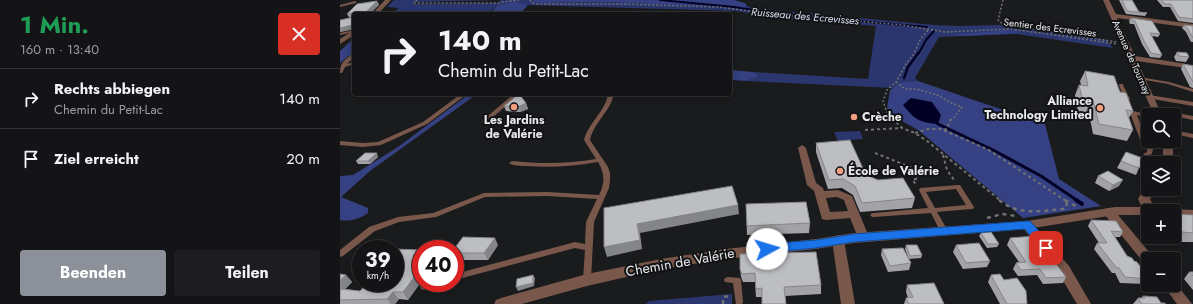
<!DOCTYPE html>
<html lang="de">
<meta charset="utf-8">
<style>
:root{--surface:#141416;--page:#1d1d1f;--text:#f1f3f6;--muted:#9d9ea1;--line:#333335;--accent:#8c9099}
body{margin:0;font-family:Jost,sans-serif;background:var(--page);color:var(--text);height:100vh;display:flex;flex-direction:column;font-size:15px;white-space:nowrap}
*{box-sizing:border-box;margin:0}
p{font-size:13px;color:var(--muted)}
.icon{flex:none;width:22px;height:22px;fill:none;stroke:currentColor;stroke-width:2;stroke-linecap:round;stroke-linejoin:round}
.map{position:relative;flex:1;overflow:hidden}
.sheet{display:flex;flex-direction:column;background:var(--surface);width:340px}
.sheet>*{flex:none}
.banner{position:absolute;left:12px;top:12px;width:380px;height:84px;border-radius:4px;box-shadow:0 2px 10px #0003,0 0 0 1px var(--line);background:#141416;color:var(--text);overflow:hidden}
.controls{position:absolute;left:801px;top:108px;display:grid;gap:8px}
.controls a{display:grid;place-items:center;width:40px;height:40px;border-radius:4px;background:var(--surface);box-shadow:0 2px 10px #0003,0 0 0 1px var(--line);font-size:20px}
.speed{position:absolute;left:12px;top:240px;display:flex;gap:8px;font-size:20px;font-weight:700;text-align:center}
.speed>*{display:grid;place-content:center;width:52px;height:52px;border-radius:50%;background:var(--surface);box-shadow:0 2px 10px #0003,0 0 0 1px var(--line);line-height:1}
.speed small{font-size:10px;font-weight:400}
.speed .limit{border:6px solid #d22;background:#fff;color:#111}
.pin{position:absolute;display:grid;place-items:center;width:34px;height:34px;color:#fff;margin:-17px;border-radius:8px;box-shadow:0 2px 6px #0006}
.me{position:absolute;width:44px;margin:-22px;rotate:84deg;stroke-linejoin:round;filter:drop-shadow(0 0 3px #0008)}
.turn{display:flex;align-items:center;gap:14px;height:84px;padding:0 20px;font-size:18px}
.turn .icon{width:52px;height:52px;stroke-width:2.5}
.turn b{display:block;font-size:28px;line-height:34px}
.round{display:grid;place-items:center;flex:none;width:42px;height:42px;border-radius:4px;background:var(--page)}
.summary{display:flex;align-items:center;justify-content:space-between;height:68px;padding:0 20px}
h1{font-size:24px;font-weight:700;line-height:30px;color:#1e9e55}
.button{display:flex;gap:8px;margin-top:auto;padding:8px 20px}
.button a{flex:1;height:46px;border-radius:4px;background:var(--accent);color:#fff;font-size:16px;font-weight:700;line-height:46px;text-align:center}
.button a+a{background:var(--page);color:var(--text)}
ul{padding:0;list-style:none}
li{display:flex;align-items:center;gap:12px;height:60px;padding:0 20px;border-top:1px solid var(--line)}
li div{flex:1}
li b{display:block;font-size:15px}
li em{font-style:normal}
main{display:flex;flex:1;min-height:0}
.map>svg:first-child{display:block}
.green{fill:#2b366e;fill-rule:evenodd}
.forest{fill:#354182}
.water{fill:#030026}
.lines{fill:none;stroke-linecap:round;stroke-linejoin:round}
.stream-far3{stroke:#030026;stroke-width:2}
.stream-far2{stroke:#030026;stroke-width:2.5}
.stream-far1{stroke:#030026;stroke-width:3}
.stream{stroke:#030026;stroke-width:4}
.path-far2{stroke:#717274;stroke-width:1.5;stroke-dasharray:2 2;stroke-linecap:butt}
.path-far1{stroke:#717274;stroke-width:2;stroke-dasharray:3 3;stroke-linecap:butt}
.path{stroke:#717274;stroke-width:2.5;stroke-dasharray:4 4;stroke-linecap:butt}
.service{fill:#79574b;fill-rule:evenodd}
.pedestrian{fill:#79574b;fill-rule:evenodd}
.minor{fill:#79574b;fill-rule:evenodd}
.tertiary{fill:#79574b;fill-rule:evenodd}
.wall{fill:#a3a3a7}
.shaded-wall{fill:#848588}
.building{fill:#bdbec2;stroke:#848588}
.route{fill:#1a73e8;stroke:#114b97}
.poi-dot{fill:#f39f82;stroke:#111214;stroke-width:1.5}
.labels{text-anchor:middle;stroke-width:4;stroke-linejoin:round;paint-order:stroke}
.far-street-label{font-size:10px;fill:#e8e9eb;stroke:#111214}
.far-water-label{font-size:11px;font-style:italic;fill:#d7ddf1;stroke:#111214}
.poi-label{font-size:12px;font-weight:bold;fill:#e8e9eb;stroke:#111214;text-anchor:start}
.near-street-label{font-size:14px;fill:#e8e9eb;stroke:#111214}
</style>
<main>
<section class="sheet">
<div class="summary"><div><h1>1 Min.</h1><p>160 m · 13:40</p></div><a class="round" style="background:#d93025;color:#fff"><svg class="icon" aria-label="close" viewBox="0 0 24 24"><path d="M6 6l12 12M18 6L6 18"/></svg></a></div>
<ul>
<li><svg class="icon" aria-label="right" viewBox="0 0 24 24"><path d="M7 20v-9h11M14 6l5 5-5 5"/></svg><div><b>Rechts abbiegen</b><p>Chemin du Petit-Lac</p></div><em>140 m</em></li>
<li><svg class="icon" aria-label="arrive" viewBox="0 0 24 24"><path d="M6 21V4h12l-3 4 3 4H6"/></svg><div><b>Ziel erreicht</b></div><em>20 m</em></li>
</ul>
<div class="button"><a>Beenden</a><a>Teilen</a></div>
</section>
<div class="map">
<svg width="853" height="304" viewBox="0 0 853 304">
<rect width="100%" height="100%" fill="#1a1b1d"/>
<!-- green -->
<g class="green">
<path d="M54 0H193L194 2 199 3 262 2 405 8 407 6 412 8 594 25 617 26 659 25 767 40 773 48 676 34 599 37 575 78 578 81 561 82 553 88 407 81 419 76 413 72 528 79 536 26 449 19 395 11 188 5C178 3 169 2 159 5 154 7 151 12 146 14H51L59 8 47 7ZM160 0V3L73 4 74 2Z"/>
<path d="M520 131 523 139 498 141 494 132Z"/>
<path d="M392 294V304H306L309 301Z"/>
</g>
<!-- forest -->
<g class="forest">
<path d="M193 0H394L405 3 407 6 405 8 262 2 199 3 194 2Z"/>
<path d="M176 2 188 5 180 14H146L151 12 158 5Z"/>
<path d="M666 30 677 31 678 33 626 36 608 35Z"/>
<path d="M14 38V52L0 63V51Z"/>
<path d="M390 70 413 72 419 76 407 81 390 80Z"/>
<path d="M578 81 672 113 703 116 719 179 761 206 683 218 578 130 551 115 547 108 550 90 561 82Z"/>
<path d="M129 94H137L30 171 1 197 28 208V213C19 219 10 222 0 220V176L13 175 58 147Z"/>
</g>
<!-- water -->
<path class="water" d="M571 98 592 102 601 115 598 124C580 123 574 119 563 105Z"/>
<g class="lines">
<!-- stream-far3 -->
<g class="stream-far3">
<path d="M320 0 394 7 437 14 587 27"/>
<path d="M579 53 586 40 594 31"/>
</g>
<!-- stream-far2 -->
<path class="stream-far2" d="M564 78 568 67 579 52"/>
<!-- stream-far1 -->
<path class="stream-far1" d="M598 124 653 150 701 176 738 201"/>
<!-- stream -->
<path class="stream" d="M736 200 742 204"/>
<!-- path-far2 -->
<g class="path-far2">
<path d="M77 0 74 3H157L179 0"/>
<path d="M190 0 192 3 198 4H282L378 7 444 15 563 25 605 32 672 29 777 44"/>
<path d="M663 0 658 20 664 25 777 42"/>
<path d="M556 82 565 89H577L600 96 607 101 622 107 613 119"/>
<path d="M553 119 547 113 543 101 547 90 556 82 566 64 574 54 580 40 589 29"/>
</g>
<!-- path-far1 -->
<g class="path-far1">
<path d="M552 118 562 128 575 133 587 141 661 201"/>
<path d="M525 130 562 128"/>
<path d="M604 130 608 128 609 121 614 118"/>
<path d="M575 133 588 129H601L649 150 726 201"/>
<path d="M535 153 573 168 578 179H573L576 186"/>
<path d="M603 155 607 170 614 180"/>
</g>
<!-- path -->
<g class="path">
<path d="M659 200C679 216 700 211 723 209L727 207 726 201"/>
<path d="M725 200 739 208"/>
<path d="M647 218 662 214 677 216"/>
<path d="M383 304V297L390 296"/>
</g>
<!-- service -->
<g class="service">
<path d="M15 1H16V3L0 7V5Z"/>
<path d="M14 30V32L0 35V33Z"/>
<path d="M12 54H14V57L7 64 14 62V64L5 67 2 73H0C0 62 4 61 12 54Z"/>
<path d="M799 77 829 82 853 89V92L828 84 799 79Z"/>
<path d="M779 84H783V85L790 99 789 100 787 101 784 99 779 85Z"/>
<path d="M121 94H127L87 124 41 145 23 147 0 145V141L23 143 38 142 83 122Z"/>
<path d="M174 94H180L147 122H143L142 121 143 120Z"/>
<path d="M268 94H274C270 112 254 122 250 140L268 167 270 173V180L269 188 254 222 251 280 250 282 247 283 244 282 243 280 245 250 235 248 115 280V274L235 242 245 244 246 222 257 199 207 196 145 197 96 217 59 222 35 231 3 256 0 257V250L29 227 58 217 93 213 144 193 207 192 259 195C265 183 265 174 258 162 235 166 211 168 187 166 181 166 173 166 169 163L172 161C200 164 228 164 256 159L244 140C249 122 265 112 268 94Z"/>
<path d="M809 95 853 102V106L807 98V96Z"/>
<path d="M816 109 853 116V120L834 116V115H829L814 112 813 111 814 110Z"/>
<path d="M793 111 810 115H808V118L797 115 807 142 813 149 812 154 806 156 803 154 807 152V149L801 142 790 113Z"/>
<path d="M834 130 853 134V138L834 134Z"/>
<path d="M618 185H620L634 207 633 209H631L597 212 608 231 607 233 604 234 601 233 591 213 534 217H532L530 215 532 213H534L588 208 579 190 580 188ZM616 189 626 205 595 208 586 192Z"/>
<path d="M388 277 400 278 401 280 403 302 402 304H396L393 283 385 282 384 280 385 278Z"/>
<path d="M86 283H100L99 285 84 290 81 289 80 287 81 285Z"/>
</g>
<!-- pedestrian -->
<path class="pedestrian" d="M462 145 466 148 476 183 483 188 484 191 498 190 512 196 529 237 527 240 523 241 519 240 510 218 486 220 482 219 474 191 467 185 458 148ZM497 197 504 200 508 211 490 212 486 198Z"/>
<!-- minor -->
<g class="minor">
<path d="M763 0H769L776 14 853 24V28L777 18 795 56 853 65V69L797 61 822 115H814Z"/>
<rect x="823" y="141" width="10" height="22"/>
<path d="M808 187V189H818L810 199 816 211H808V214L803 210 798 199 802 192Z"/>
<path d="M769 208 773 209 815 259H808V264L804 263 765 215 763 212 765 209Z"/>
<path d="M687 221 691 222 729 266 751 304H737L719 274 683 228 681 225 683 222Z"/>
<path d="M498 235 502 237 504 240 515 304H501L492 240 494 237Z"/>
<path d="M834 281 852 304H837L823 285H834Z"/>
</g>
<!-- tertiary -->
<g class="tertiary">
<path d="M45 0H51L38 14H32Z"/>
<path d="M14 30V35L0 44V39Z"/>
<path d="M775 207H808L812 208 814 211H808V215H775L687 229 514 243 476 249 386 259 321 269 247 286 182 304H154L156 300 161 298 247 274 321 259 386 249 476 239 514 233 687 221Z"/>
<path d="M834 209 853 210V218L834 217V211H829Z"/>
</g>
</g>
<!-- wall -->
<g class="wall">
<path d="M779 0H792L799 12 807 13 805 16 786 14Z"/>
<path d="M817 0H853V23L838 21 830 7H823Z"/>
<path d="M37 1 39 5 14 14V29L0 32 13 17H9L7 14Z"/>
<path d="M791 18 820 34 818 37 812 36 822 55 820 58 810 57 802 44 794 24H790L789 21Z"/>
<path d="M844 25 853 26V42H851L846 32 842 28Z"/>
<path d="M837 52 849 57 846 62 836 61 834 57Z"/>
<path d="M843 64 853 66V88L850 87 841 69Z"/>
<path d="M745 71 780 92 793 111 789 118 793 130 787 141 753 134 749 114 738 112 735 95 739 85H741L740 81Z"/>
<path d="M186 103 188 109 180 112 166 111 164 106Z"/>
<path d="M476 143 526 175 575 198 572 208 520 212 513 195 502 188 488 189 476 152Z"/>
<path d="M786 152 799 168 796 175 777 168Z"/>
<path d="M38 157 30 164H18L16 161Z"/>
<path d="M758 176 779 186 769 191 755 183Z"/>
<path d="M406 204 470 223 469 233 407 235Z"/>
<path d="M834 214 853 215V242H834L831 237H834Z"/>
<path d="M751 220 783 232 780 237H775L787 256 794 261 808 277V280L805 284 780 283 775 273H772L754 249 757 243H759L748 226Z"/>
<path d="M641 233 659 244 657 247 647 248 639 236Z"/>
<path d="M670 238 726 277 723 283 703 284 697 275 678 276 673 269 676 263 679 262 667 245Z"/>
<path d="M158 245 148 260H115V249Z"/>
<path d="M566 245 582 255 581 258 569 259 565 249Z"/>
<path d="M616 245 650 261 647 267 623 269 613 252Z"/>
<path d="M542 249 571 263 569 270 548 272 541 255Z"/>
<path d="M81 250V282L68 300 59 299 55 304H0V274L6 275 12 282 5 289 20 291Z"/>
<path d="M400 269 481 285V294L445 296 446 304H422V297H416L415 282H403L401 277Z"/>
<path d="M849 272H853V290L844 279Z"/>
<path d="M651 275 664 280 687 304H660L648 282Z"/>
<path d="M567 285 604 304H564L566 298H568L566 292Z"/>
<path d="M803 296 821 303 825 304H793L798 298H801Z"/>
</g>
<!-- shaded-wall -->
<g class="shaded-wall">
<path d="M37 1 39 5 30 14H24Z"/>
<path d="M14 24V29L0 32V28Z"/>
<path d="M186 103 188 109 180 112 178 107Z"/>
<path d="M37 153 38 157 30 164 28 161Z"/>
<path d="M783 180 779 186 769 191 773 185Z"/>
<path d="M398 205 399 214 300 233 302 249 267 257 264 247 297 224Z"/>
<path d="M155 238 158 245 148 260 144 253Z"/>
<path d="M81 268V282L68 300 63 292Z"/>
<path d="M6 275 12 282 0 294V280Z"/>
<path d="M193 275 195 278 194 286 178 291 176 287Z"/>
<path d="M53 292 59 299 55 304H51L47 299Z"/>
</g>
<!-- building -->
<g class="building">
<path d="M782 0H792L799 12 807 13 787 11Z"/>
<path d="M821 0H853V19L839 17 831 4H825Z"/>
<path d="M37 1 24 14H14V24L13 25 0 28V20H1L13 17V13L7 14 17 4Z"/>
<path d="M791 18 812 21 820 34 810 33 822 55 811 53 804 41 795 21 792 20Z"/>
<path d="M844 25 853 26V38L848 29Z"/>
<path d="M837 52 847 53 849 57 839 56Z"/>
<path d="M843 64 853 66V82Z"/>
<path d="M745 71 774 76 780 92 786 93 793 111 786 110 793 130 759 124 754 104 743 102 739 85 748 86Z"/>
<path d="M179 94 186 103 178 107 164 106Z"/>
<path d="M510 140 526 175 538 180 563 178 575 198 522 203 515 186 503 179 489 180 476 143Z"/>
<path d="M786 152 805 159 799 168 781 161Z"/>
<path d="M25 153H37L28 161H16Z"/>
<path d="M768 171 783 180 773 185 758 176Z"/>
<path d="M392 186 398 205 297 224 300 240 264 247V208Z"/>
<path d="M466 202 470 223 407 226 406 204Z"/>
<path d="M834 214 853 215V233L842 232 834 223Z"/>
<path d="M751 220 776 221 783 232 771 231 787 256 792 258 794 261 797 262 808 277V279L785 277 779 268 776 267 757 243H767Z"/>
<path d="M651 232 659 244H648L641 233Z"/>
<path d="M695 236 726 277 706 278 700 269 681 270 676 263 686 262 670 238Z"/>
<path d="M123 237 155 238 144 253H115V249H114Z"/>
<path d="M639 243 650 261 626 263 616 245Z"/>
<path d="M566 245H577L582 255 570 256Z"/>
<path d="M563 248 571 263 550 266 542 249Z"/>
<path d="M55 249 81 250V268L63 292H53L47 299 0 300V289L20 291 27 283H55Z"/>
<path d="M476 252 481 285 444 287 446 304H422V288L416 289 415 273 402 274 400 269V254Z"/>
<path d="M849 272H853V276Z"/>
<path d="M0 274 6 275 0 280Z"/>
<path d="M660 274 664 280 677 278 686 291 687 304H667L651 275Z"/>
<path d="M193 275V283L176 287 177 279Z"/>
<path d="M594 283 604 304H569L566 298 573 297 567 285Z"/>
<path d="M803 296 817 297 821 303H825V304H802L798 298H805Z"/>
</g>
<!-- route -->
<path class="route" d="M688 221 691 222 710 244 711 248 710 251 706 252 702 251 685 229 514 242 476 248 427 253 423 252 421 249 423 246 427 244 476 240 514 234Z"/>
<!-- markers -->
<g class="poi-dot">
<circle cx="174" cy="107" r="4"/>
<circle cx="760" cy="108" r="4"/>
<circle cx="514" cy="117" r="4"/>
<circle cx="500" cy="171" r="4"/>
</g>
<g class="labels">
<!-- far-street labels -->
<g class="far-street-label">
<text transform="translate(710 27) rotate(7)" y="4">Sentier des Ecrevisses</text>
<text transform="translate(792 57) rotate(66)" y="4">Avenue de Tournay</text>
</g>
<!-- far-water labels -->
<g class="far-water-label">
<text transform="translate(465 16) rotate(5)" y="4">Ruisseau des Ecrevisses</text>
</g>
<!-- poi labels -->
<g class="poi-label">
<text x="752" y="105" text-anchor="end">Alliance<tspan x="752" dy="14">Technology Limited</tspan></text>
<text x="522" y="121">Crèche</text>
<text x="174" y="124" text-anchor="middle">Les Jardins<tspan x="174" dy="14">de Valérie</tspan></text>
<text x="508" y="175">École de Valérie</text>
</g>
<!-- near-street labels -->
<g class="near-street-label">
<text transform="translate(340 262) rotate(-10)" y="5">Chemin de Valérie</text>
</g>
</g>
</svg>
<div class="controls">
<a><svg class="icon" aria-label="search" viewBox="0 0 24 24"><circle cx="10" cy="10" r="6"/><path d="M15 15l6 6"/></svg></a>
<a><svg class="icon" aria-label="layers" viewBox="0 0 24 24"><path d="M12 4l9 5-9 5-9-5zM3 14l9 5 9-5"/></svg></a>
<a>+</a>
<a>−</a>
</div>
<div class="speed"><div>39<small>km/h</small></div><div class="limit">40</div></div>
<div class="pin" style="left:706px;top:248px;background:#d93025"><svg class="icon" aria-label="arrive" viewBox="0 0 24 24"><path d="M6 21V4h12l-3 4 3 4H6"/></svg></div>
<svg class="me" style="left:427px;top:249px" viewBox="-20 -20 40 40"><circle r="19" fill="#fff"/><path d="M0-13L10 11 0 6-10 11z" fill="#1a73e8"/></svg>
<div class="banner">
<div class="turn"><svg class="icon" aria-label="right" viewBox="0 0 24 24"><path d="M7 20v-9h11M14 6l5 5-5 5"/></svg><div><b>140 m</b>Chemin du Petit-Lac</div></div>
</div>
</div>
</main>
